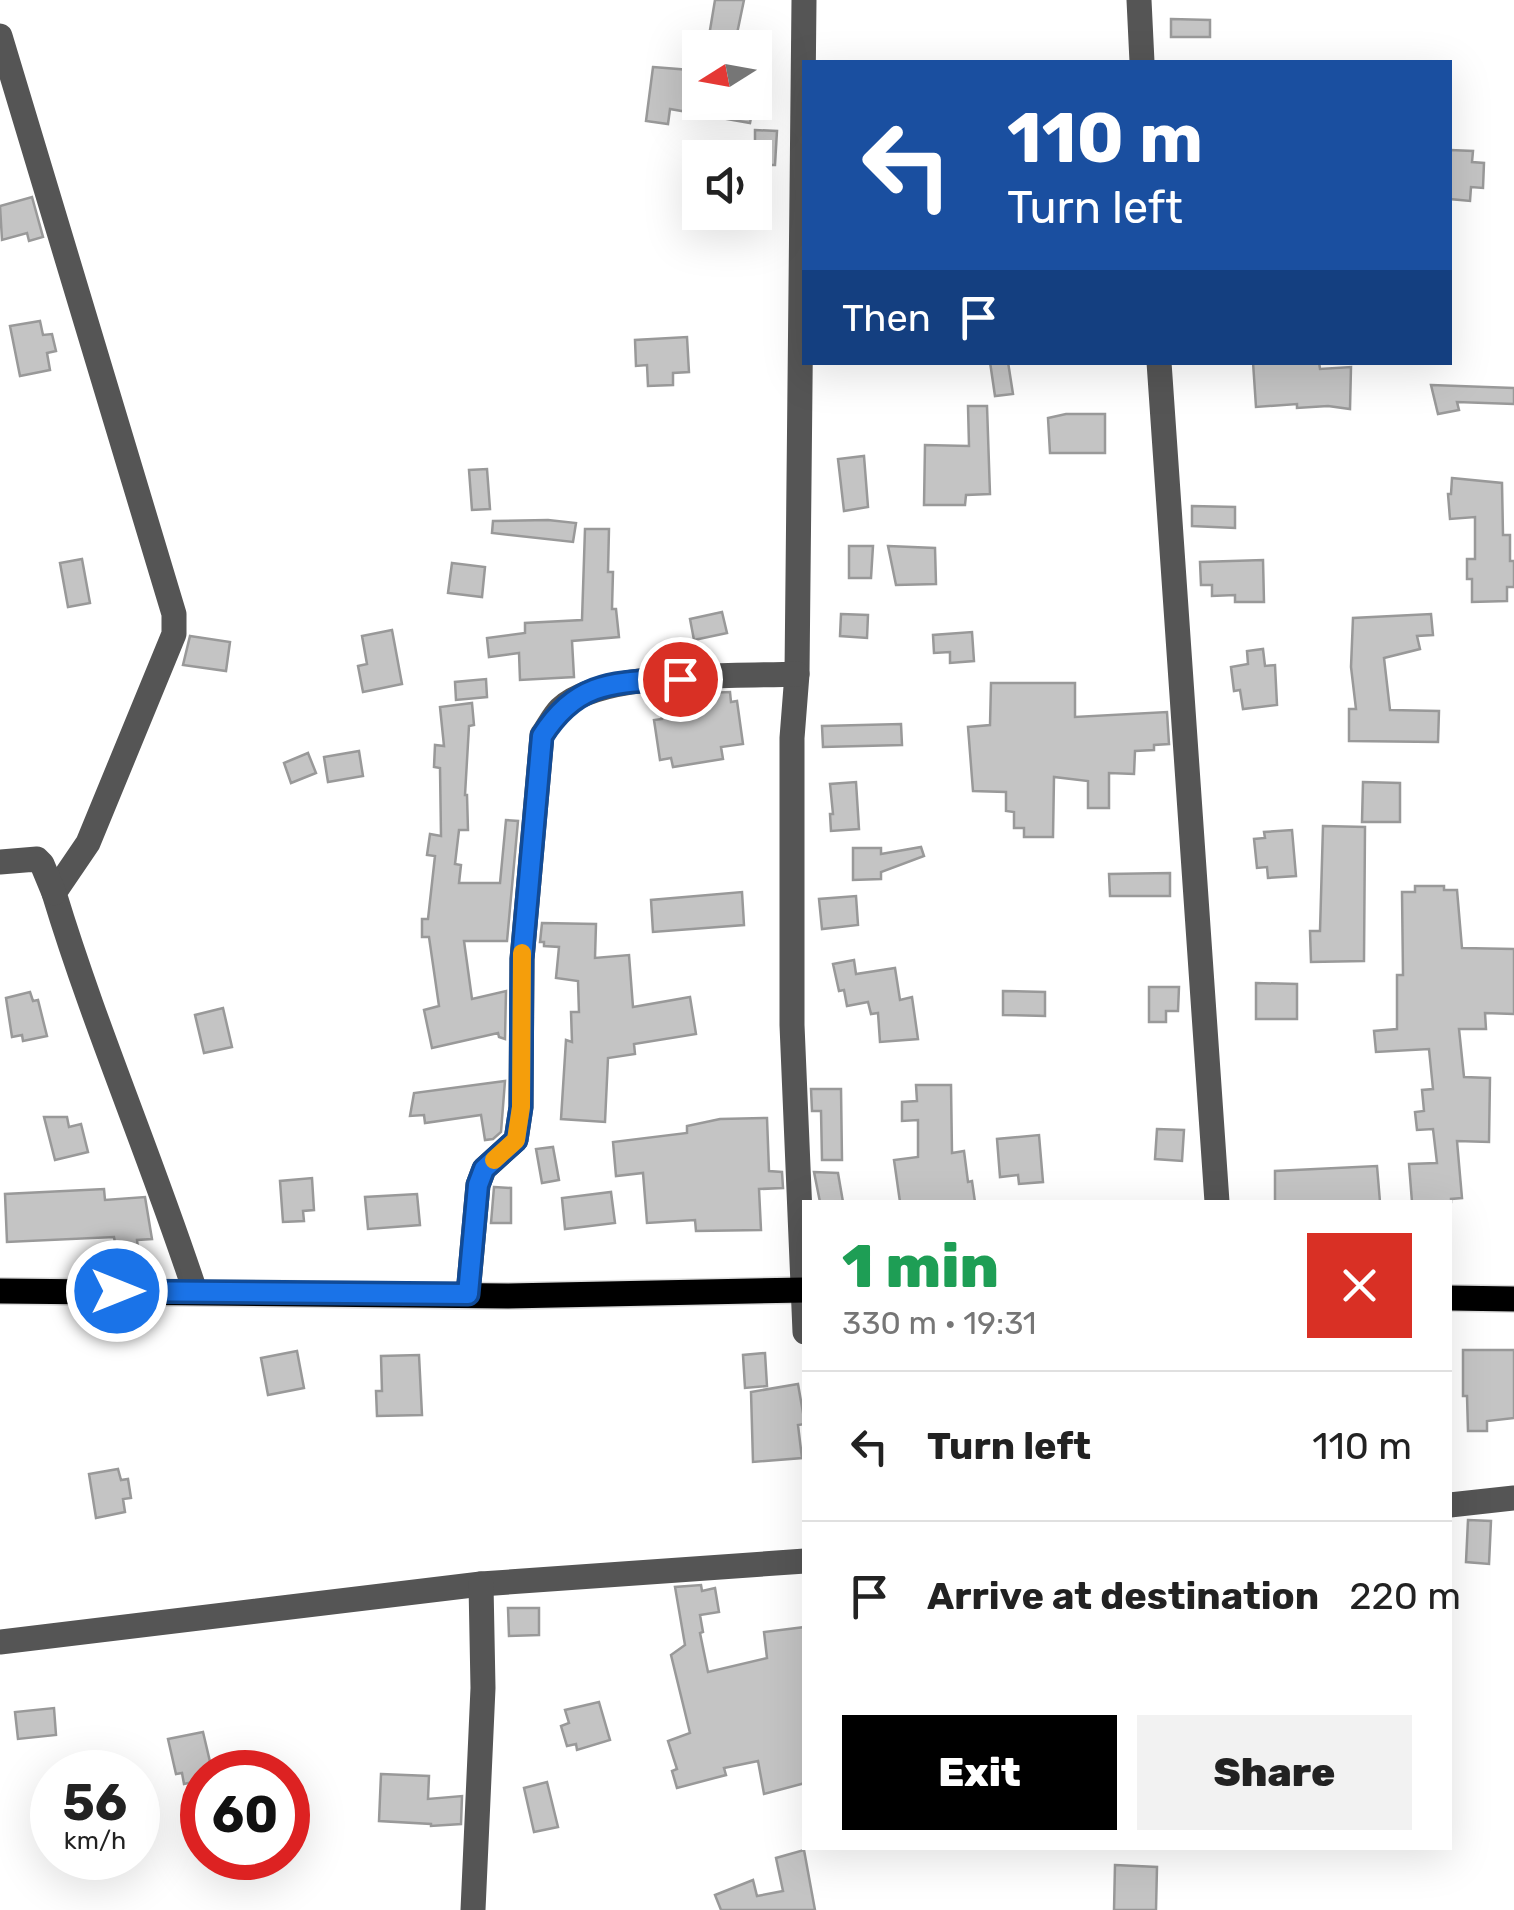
<!DOCTYPE html>
<meta charset="utf-8">
<style>
:root{--surface:#fff;--page:#f2f2f2;--text:#222;--muted:#767676;--line:#e0e0e0;--accent:#000}
body{margin:0;font-family:Rubik,sans-serif;background:var(--page);color:var(--text);height:100vh;display:flex;flex-direction:column;font-size:38px;white-space:nowrap}
*{box-sizing:border-box;margin:0}
p{font-size:32px;color:var(--muted)}
.icon{flex:none;width:55px;height:55px;fill:none;stroke:currentColor;stroke-width:2;stroke-linecap:round;stroke-linejoin:round}
.map{position:relative;flex:1;overflow:hidden}
.side{position:absolute;left:802px;top:1200px;width:650px;height:650px;display:flex;flex-direction:column;background:var(--surface);border-radius:0px;box-shadow:0 10px 40px #0002}
.side>*{flex:none}
.banner{position:absolute;left:802px;top:60px;width:650px;height:305px;border-radius:0px;box-shadow:0 10px 40px #0002;background:#1a4fa0;color:#fff;overflow:hidden}
.needle{width:65px;rotate:259deg}
.tools{position:absolute;left:682px;top:30px;display:grid;gap:20px}
.tools a{display:grid;place-items:center;width:90px;height:90px;border-radius:0px;background:var(--surface);box-shadow:0 10px 40px #0002;font-size:50px}
.speed{position:absolute;left:30px;top:1750px;display:flex;gap:20px;font-size:50px;font-weight:700;text-align:center}
.speed>*{display:grid;place-content:center;width:130px;height:130px;border-radius:50%;background:var(--surface);box-shadow:0 10px 40px #0002;line-height:1}
.speed small{font-size:25px;font-weight:400}
.speed .limit{border:15px solid #d22;background:#fff;color:#111}
.pin{position:absolute;display:grid;place-items:center;width:85px;height:85px;color:#fff;margin:-42px;border:5px solid #fff;border-radius:50%;box-shadow:0 2px 10px #0007}
.me{position:absolute;width:110px;margin:-55px;rotate:90deg;stroke-linejoin:round;filter:drop-shadow(0 0 8px #0008)}
.turn{display:flex;align-items:center;gap:35px;height:210px;padding:0 40px;font-size:45px}
.turn .icon{width:130px;height:130px;stroke-width:2.5}
.turn b{display:block;font-size:70px;line-height:85px}
.then{display:flex;align-items:center;height:95px;padding:0 40px;background:#0003;gap:20px;font-size:38px}
.round{display:grid;place-items:center;flex:none;width:105px;height:105px;border-radius:0px;background:var(--page)}
.summary{display:flex;align-items:center;justify-content:space-between;height:170px;padding:0 40px}
h1{font-size:60px;font-weight:800;line-height:75px;color:#1e9e55}
.action{display:flex;gap:20px;margin-top:auto;padding:20px 40px}
.action a{flex:1;height:115px;border-radius:0px;background:var(--accent);color:#fff;font-size:40px;font-weight:800;line-height:115px;text-align:center}
.action a+a{background:var(--page);color:var(--text)}
ul{padding:0;list-style:none}
li{display:flex;align-items:center;gap:30px;height:150px;padding:0 40px;border-top:2px solid var(--line)}
li div{flex:1}
li b{display:block;font-size:38px}
li em{font-style:normal}
.map>svg:first-child{display:block}
.building{fill:#c4c4c4;stroke:#999;stroke-width:2.5}
.lines{fill:none;stroke-linecap:round;stroke-linejoin:round}
.major-casing{stroke:#dbdbdb;stroke-width:28}
.minor{stroke:#555;stroke-width:25}
.major{stroke:#000;stroke-width:25}
.route-casing{stroke:#114b97;stroke-width:25}
.route{stroke:#1a73e8;stroke-width:18}
.slow{stroke:#f59e0b;stroke-width:18}
</style>
<div class="map">
<svg width="1514" height="1910" viewBox="0 0 1514 1910">
<rect width="100%" height="100%" fill="#fff"/>
<!-- building -->
<g class="building">
<path d="M715 0H744L734 48H707Z"/>
<path d="M1171 19 1210 20V37H1171Z"/>
<path d="M653 67 690 70 689 85 699 87 697 102H754L750 123 670 109 668 124 646 121Z"/>
<path d="M755 130 777 131 775 165H755Z"/>
<path d="M1450 150 1473 151 1472 162 1484 163 1483 188 1471 187 1470 201 1450 199Z"/>
<path d="M32 197 43 237 29 241 27 233 2 240 0 206Z"/>
<path d="M40 321 43 335 52 334 56 351 47 353 50 370 20 376 10 326Z"/>
<path d="M687 337 689 372 673 373V385L648 386 647 365 636 366 635 340Z"/>
<path d="M990 362H1008L1013 394 995 396Z"/>
<path d="M1253 362H1319L1320 369 1351 367 1350 409 1328 406 1297 408V404L1256 407Z"/>
<path d="M1431 385 1514 388V404L1457 402 1459 410 1438 414Z"/>
<path d="M968 406H987L990 494 966 495 965 505H924L925 445 969 446Z"/>
<path d="M1066 414H1105V453H1050L1048 418Z"/>
<path d="M864 456 868 507 844 511 838 459Z"/>
<path d="M487 469 490 509 472 510 469 470Z"/>
<path d="M1452 478 1502 483 1503 535H1510V561H1514V587H1507V601L1472 602V579H1467V559H1475V517L1450 519 1448 494H1451Z"/>
<path d="M1192 506 1235 507V528L1192 526Z"/>
<path d="M548 520 576 523 573 542 492 533 493 521Z"/>
<path d="M585 529H609L608 572H613L612 609H616L619 637 572 641 574 677 520 680 519 653 489 657 487 638 525 633V623L582 620Z"/>
<path d="M849 546H873L871 578H849Z"/>
<path d="M888 546 935 548 936 584 896 585Z"/>
<path d="M82 559 90 603 68 607 60 563Z"/>
<path d="M1263 560 1264 602H1235V595L1212 596V585H1201L1200 562Z"/>
<path d="M452 563 485 567 482 597 448 593Z"/>
<path d="M722 612 727 633 694 640 690 619Z"/>
<path d="M841 614 868 615 867 638 840 636Z"/>
<path d="M1431 614 1433 635 1417 636 1420 649 1384 658 1390 710 1439 711 1438 742 1349 741V709H1356L1351 667 1353 618Z"/>
<path d="M392 630 402 684 363 692 358 666 367 664 362 636Z"/>
<path d="M972 632 974 661 950 663V652L934 653 933 635Z"/>
<path d="M190 636 230 642 226 671 183 665Z"/>
<path d="M1263 649 1265 666 1275 665 1277 705 1243 709 1240 690 1234 691 1231 667 1248 664 1247 651Z"/>
<path d="M486 679 487 697 456 700 455 682Z"/>
<path d="M991 683H1075V717L1167 712 1169 744 1154 745V750L1135 751 1134 774 1109 773V808H1088V781L1054 777 1053 837H1024V828H1014V812L1006 811V792L973 791 968 727 990 725Z"/>
<path d="M730 692 731 702 737 701 743 744 721 747 723 759 673 767 671 758 660 760 654 720 662 719 658 695Z"/>
<path d="M472 703 474 725 469 726 465 795H467L468 830H459L455 864 461 865 459 883H500L506 820 518 821 507 941H464L472 999 506 991 505 1039 499 1037 498 1033 432 1048 424 1010 439 1006 429 937H422V919H428L435 856 427 855 430 834 441 836 440 768 434 767 435 745 444 746 440 707Z"/>
<path d="M901 724 902 745 823 747 822 726Z"/>
<path d="M359 751 363 776 328 782 324 757Z"/>
<path d="M308 753 316 773 291 783 284 763Z"/>
<path d="M856 782 859 829 831 831 830 814H833L830 784Z"/>
<path d="M1363 782 1400 783V822H1362Z"/>
<path d="M1323 826 1365 827 1364 961 1311 962 1310 931H1320Z"/>
<path d="M1292 830 1296 876 1268 878 1267 867 1257 868 1254 839 1265 838 1264 832Z"/>
<path d="M921 847 924 856 881 872V879L853 880V848H881V854Z"/>
<path d="M1170 873V896H1110L1109 874Z"/>
<path d="M1415 886H1444V890H1457L1462 948 1514 949V1014L1485 1013 1486 1029H1459L1464 1077 1490 1078 1489 1142 1457 1141 1462 1198 1451 1199V1202H1412L1409 1164 1437 1163 1433 1129 1417 1130 1415 1112 1424 1111 1422 1090 1433 1089 1429 1049 1376 1052 1374 1031 1397 1029V975H1403L1402 892H1415Z"/>
<path d="M742 892 744 925 653 932 651 900Z"/>
<path d="M856 896 858 925 822 929 819 899Z"/>
<path d="M542 923 596 924 595 958 629 955 633 1007 690 997 696 1034 634 1044 635 1054 608 1058 605 1122 561 1119 566 1040 572 1042 571 1012H579L578 981 556 978 559 947 544 946V942H540Z"/>
<path d="M854 960 856 974 895 968 900 1000 912 997 918 1039 880 1042 878 1013 871 1014 868 1002 847 1006 844 990 839 991 833 964Z"/>
<path d="M1256 983 1297 984V1019H1256Z"/>
<path d="M1149 987H1179L1178 1011H1166V1022H1149Z"/>
<path d="M1003 991 1045 992V1016L1003 1015Z"/>
<path d="M30 992 33 1001 38 1000 47 1036 23 1041 22 1035 12 1037 6 998Z"/>
<path d="M223 1008 232 1047 204 1053 195 1015Z"/>
<path d="M505 1081 501 1132 493 1139 485 1140 481 1115 425 1123 424 1115 410 1116 414 1093Z"/>
<path d="M916 1085H951L952 1153 964 1151 968 1182 972 1181 975 1202H900L894 1160 918 1157V1120L902 1121V1102L917 1101Z"/>
<path d="M811 1089H841L842 1160H822L821 1111H812Z"/>
<path d="M44 1117H67L69 1127 81 1124 88 1152 55 1160Z"/>
<path d="M767 1118 769 1171 782 1172 783 1188 759 1189 761 1230 696 1231 695 1220 647 1223 643 1173 616 1176 613 1142 687 1133V1126L720 1119Z"/>
<path d="M1157 1129 1184 1130 1182 1161 1155 1159Z"/>
<path d="M1039 1135 1043 1182 1019 1184 1018 1175 1000 1177 997 1139Z"/>
<path d="M553 1147 559 1180 542 1183 536 1149Z"/>
<path d="M1377 1166 1380 1202H1275V1171Z"/>
<path d="M814 1172 838 1173 843 1202H820Z"/>
<path d="M312 1178 314 1210 303 1211 304 1221 283 1222 280 1181Z"/>
<path d="M494 1187 511 1188V1223H491Z"/>
<path d="M104 1189 105 1200 145 1197 152 1239 137 1240 139 1257 118 1260 114 1237 7 1242 5 1194Z"/>
<path d="M611 1192 615 1223 565 1229 562 1198Z"/>
<path d="M417 1194 420 1225 368 1229 365 1197Z"/>
<path d="M1463 1350H1514V1418L1487 1421V1431H1468L1467 1396H1463Z"/>
<path d="M297 1351 304 1388 268 1395 261 1358Z"/>
<path d="M765 1353 767 1386 745 1388 743 1355Z"/>
<path d="M419 1355 422 1415 377 1416 376 1391H382L381 1356Z"/>
<path d="M798 1384 805 1424 798 1425 802 1458 753 1462 751 1392Z"/>
<path d="M118 1469 121 1480 128 1479 131 1498 123 1499 125 1512 96 1518 89 1474Z"/>
<path d="M1468 1520 1491 1521 1489 1564 1466 1562Z"/>
<path d="M701 1585 702 1591 715 1588 719 1612 700 1615 703 1632 700 1633 708 1672 767 1658 764 1632 805 1627V1783L764 1794 758 1761 724 1768 726 1775 677 1788 672 1771 677 1769 668 1741 690 1733 671 1655 685 1645 675 1587Z"/>
<path d="M508 1608H539V1635L509 1636Z"/>
<path d="M599 1702 610 1740 577 1750 576 1744 567 1746 561 1726 569 1723 565 1710Z"/>
<path d="M54 1708 56 1735 18 1739 15 1712Z"/>
<path d="M203 1732 211 1766 204 1767 202 1780 184 1784 182 1773 176 1774 168 1739Z"/>
<path d="M381 1774 429 1776 428 1799 462 1796 461 1824 431 1826V1824L379 1821Z"/>
<path d="M547 1782 558 1827 534 1832 524 1788Z"/>
<path d="M804 1850 815 1910H721L715 1895 753 1880 757 1896 783 1891 776 1858Z"/>
<path d="M1115 1865 1157 1867 1156 1910H1114Z"/>
</g>
<g class="lines">
<!-- major casing -->
<g class="major-casing">
<g id="major">
<path d="M0 1291 508 1296 805 1290"/>
<path d="M1450 1298 1514 1299"/>
</g>
</g>
<!-- minor -->
<g class="minor">
<path d="M804 0 797 674 792 738V1025L805 1332"/>
<path d="M1139 0 1142 62"/>
<path d="M0 36 174 614V634L88 843 54 893C95 1028 151 1157 195 1291"/>
<path d="M1159 362 1217 1202"/>
<path d="M0 862 37 859 42 864 54 893"/>
<path d="M468 1294 478 1185 484 1169 516 1140 521 1107 522 959 542 735C548 727 553 716 560 709 602 669 737 677 797 674"/>
<path d="M1450 1505 1514 1498"/>
<path d="M0 1642 481 1584 805 1561"/>
<path d="M473 1910 483 1688 481 1584"/>
</g>
<!-- major -->
<use href="#major" class="major"/>
</g>
<g class="lines">
<!-- route casing -->
<g class="route-casing">
<path id="route" d="M117 1291 468 1294 478 1185 484 1169 516 1140 521 1107 522 959 542 736C579 678 618 683 680 679"/>
</g>
<!-- route -->
<use href="#route" class="route"/>
<!-- slow -->
<path class="slow" d="M494 1160 516 1140 521 1107 522 953"/>
</g>
</svg>
<div class="tools">
<a><svg class="needle" viewBox="-14 -14 28 28"><path d="M0-13l5 13h-10z" fill="#e53935"/><path d="M0 13l5-13h-10z" fill="#767676"/></svg></a>
<a><svg class="icon" aria-label="sound" viewBox="0 0 24 24"><path d="M4 9h4l5-4v14l-5-4H4zM17 9q2 3 0 6"/></svg></a>
</div>
<div class="speed"><div>56<small>km/h</small></div><div class="limit">60</div></div>
<div class="pin" style="left:680px;top:679px;background:#d93025"><svg class="icon" aria-label="arrive" viewBox="0 0 24 24"><path d="M6 21V4h12l-3 4 3 4H6"/></svg></div>
<svg class="me" style="left:117px;top:1291px" viewBox="-20 -20 40 40"><circle r="17" fill="#1a73e8" stroke="#fff" stroke-width="3"/><path d="M0-11L8 9 0 5-8 9z" fill="#fff"/></svg>
<div class="banner">
<div class="turn"><svg class="icon" aria-label="left" viewBox="0 0 24 24"><path d="M17 20v-9H6M10 6l-5 5 5 5"/></svg><div><b>110 m</b>Turn left</div></div>
<div class="then">Then<svg class="icon" aria-label="arrive" viewBox="0 0 24 24"><path d="M6 21V4h12l-3 4 3 4H6"/></svg></div>
</div>
<section class="side">
<div class="summary"><div><h1>1 min</h1><p>330 m · 19:31</p></div><a class="round" style="background:#d93025;color:#fff"><svg class="icon" aria-label="close" viewBox="0 0 24 24"><path d="M6 6l12 12M18 6L6 18"/></svg></a></div>
<ul>
<li><svg class="icon" aria-label="left" viewBox="0 0 24 24"><path d="M17 20v-9H6M10 6l-5 5 5 5"/></svg><div><b>Turn left</b></div><em>110 m</em></li>
<li><svg class="icon" aria-label="arrive" viewBox="0 0 24 24"><path d="M6 21V4h12l-3 4 3 4H6"/></svg><div><b>Arrive at destination</b></div><em>220 m</em></li>
</ul>
<div class="action"><a>Exit</a><a>Share</a></div>
</section>
</div>
